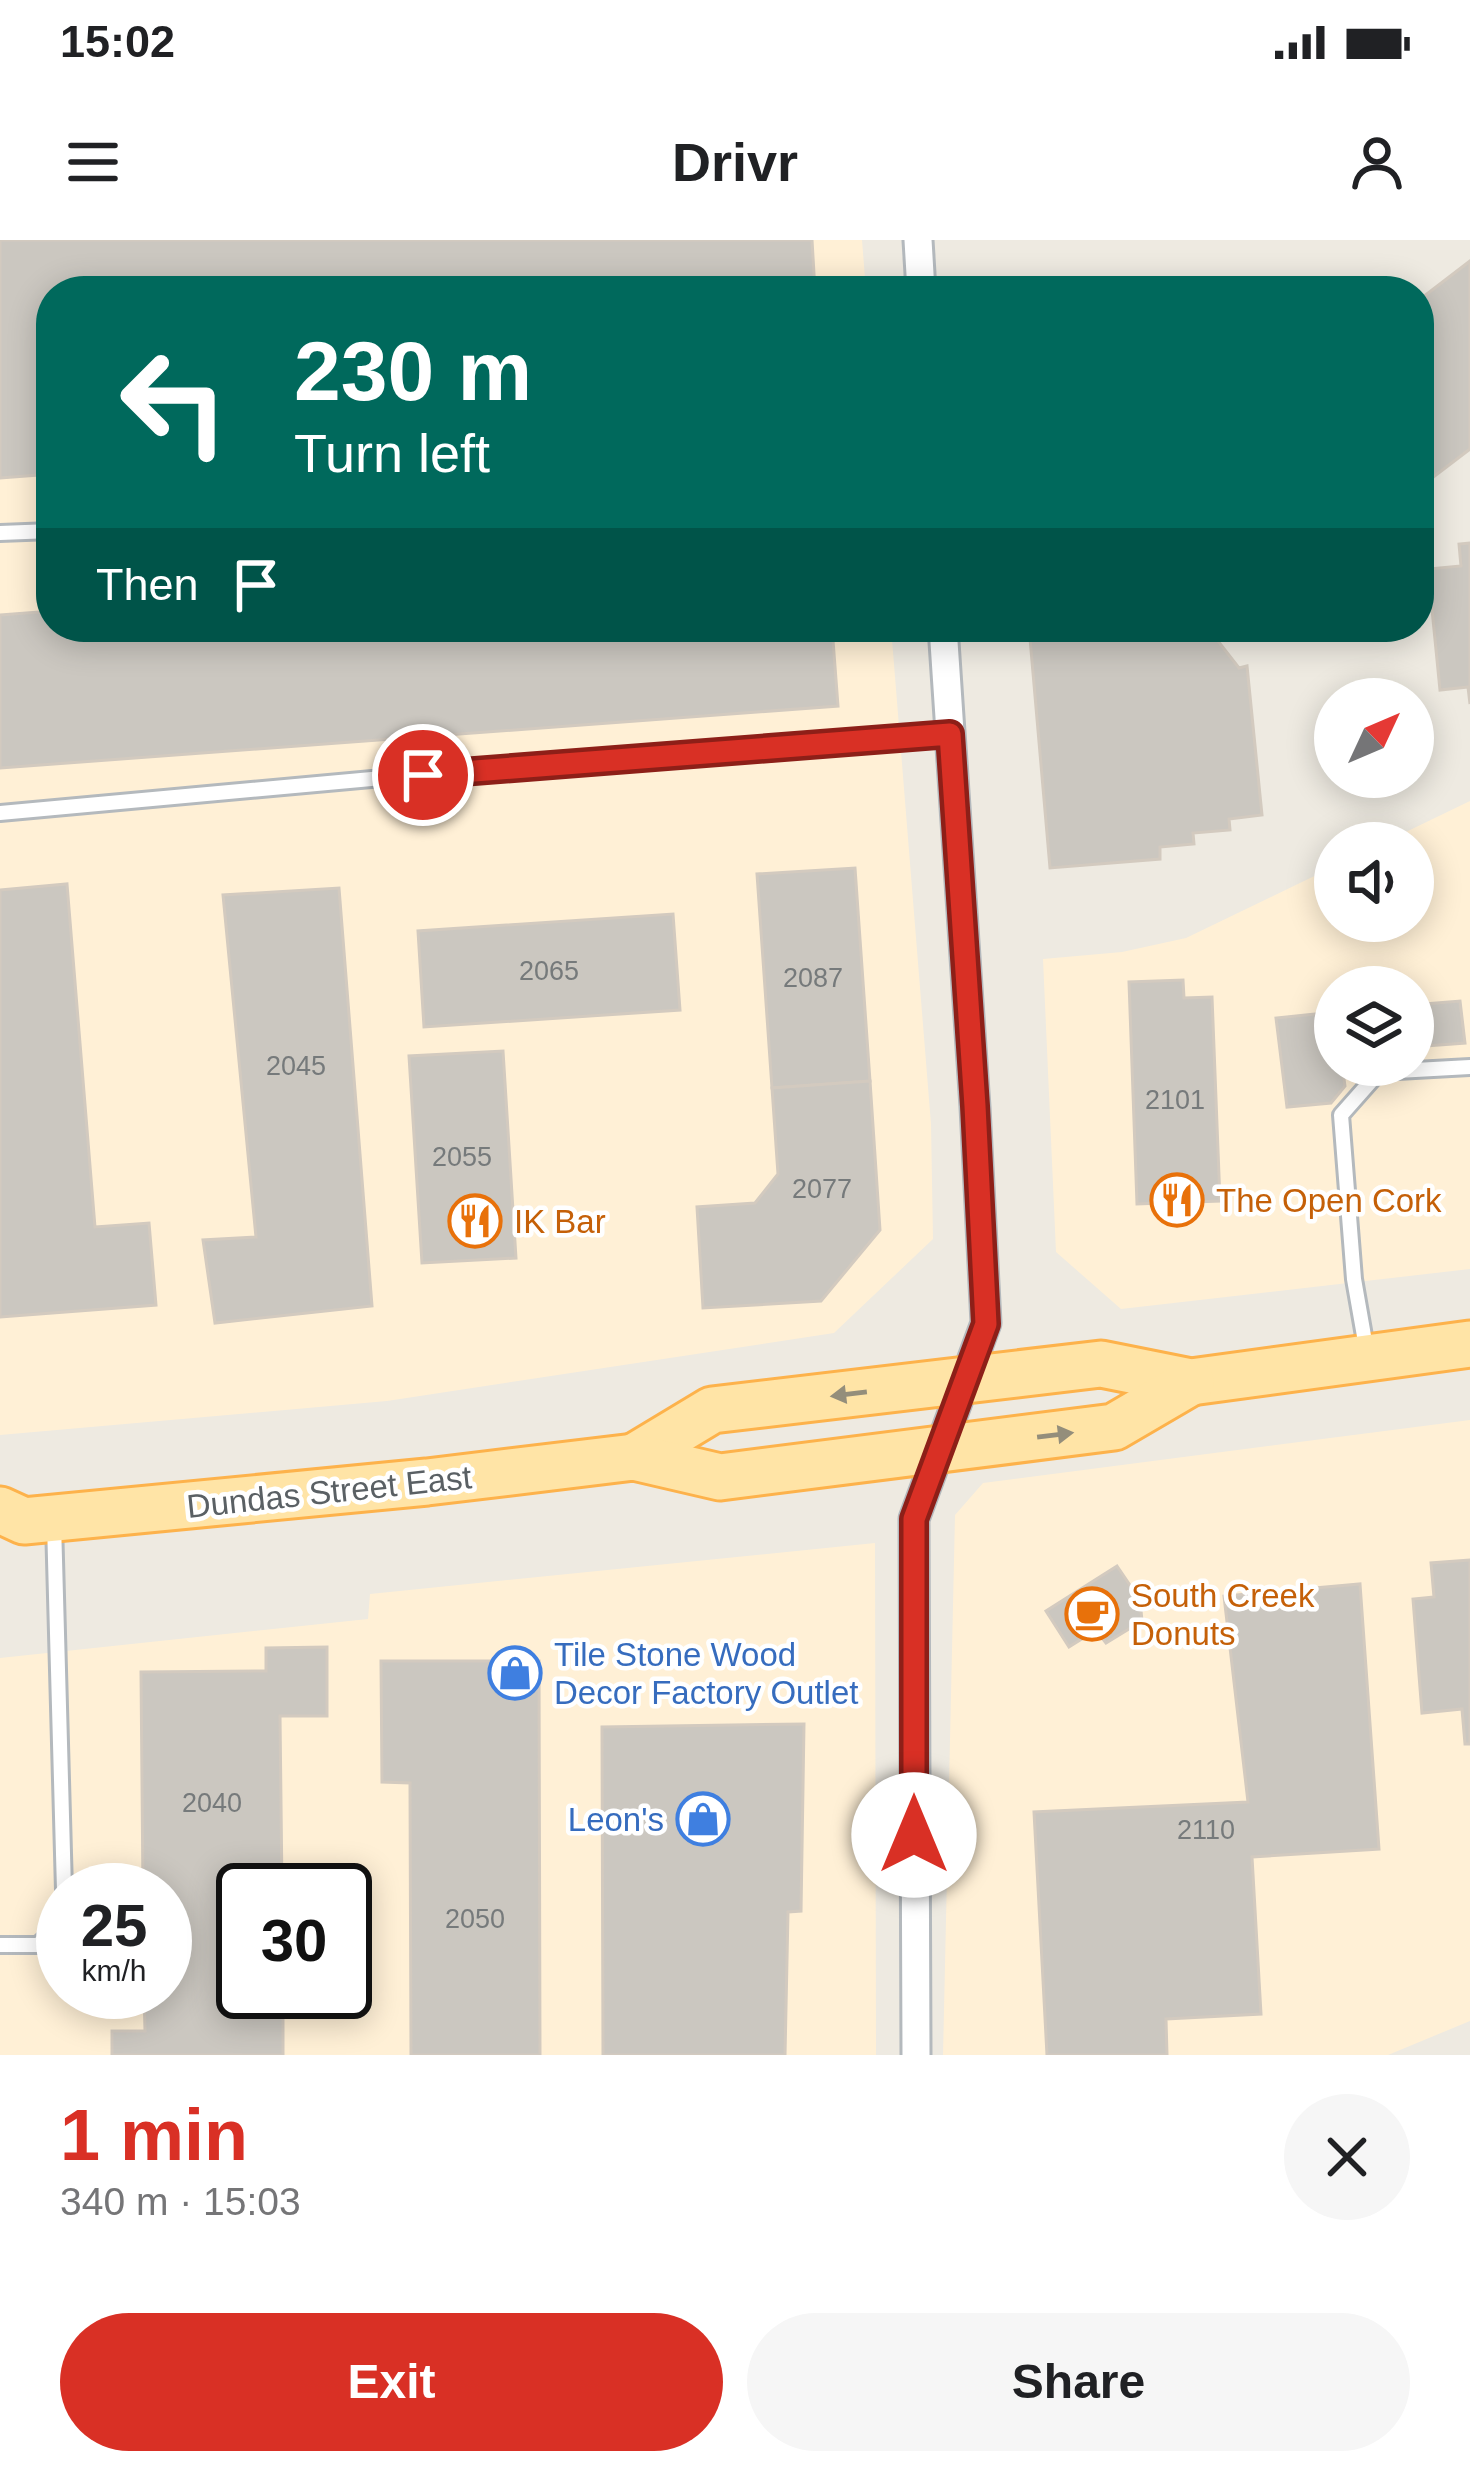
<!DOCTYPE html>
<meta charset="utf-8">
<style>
:root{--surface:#fff;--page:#f6f6f6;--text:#202124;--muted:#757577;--accent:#d93025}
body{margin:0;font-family:Helvetica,sans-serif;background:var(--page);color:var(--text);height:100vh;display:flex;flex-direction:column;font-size:45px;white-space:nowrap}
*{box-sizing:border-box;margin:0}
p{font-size:39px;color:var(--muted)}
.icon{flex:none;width:66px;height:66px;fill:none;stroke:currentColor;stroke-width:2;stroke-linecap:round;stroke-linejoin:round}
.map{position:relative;height:1815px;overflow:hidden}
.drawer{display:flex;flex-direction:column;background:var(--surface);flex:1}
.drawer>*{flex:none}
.top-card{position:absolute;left:36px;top:36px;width:1398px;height:366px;border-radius:48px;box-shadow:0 6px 30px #0003;background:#00695c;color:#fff;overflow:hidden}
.needle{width:78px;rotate:46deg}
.buttons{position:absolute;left:1314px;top:438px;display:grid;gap:24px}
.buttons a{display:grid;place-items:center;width:120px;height:120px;border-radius:50%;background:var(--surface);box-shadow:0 6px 30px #0003;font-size:60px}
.speed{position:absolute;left:36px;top:1623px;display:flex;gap:24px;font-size:60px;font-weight:700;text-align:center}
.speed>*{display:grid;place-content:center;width:156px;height:156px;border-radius:50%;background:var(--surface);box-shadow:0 6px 30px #0003;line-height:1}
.speed small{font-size:30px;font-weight:400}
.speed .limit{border:6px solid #111;border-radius:18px;background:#fff;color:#111}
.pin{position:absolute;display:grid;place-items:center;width:102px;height:102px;color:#fff;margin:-51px;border:6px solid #fff;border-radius:50%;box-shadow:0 3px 12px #0007}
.me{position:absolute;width:132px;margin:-66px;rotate:0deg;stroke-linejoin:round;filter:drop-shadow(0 0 9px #0008)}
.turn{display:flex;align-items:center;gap:42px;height:252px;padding:0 60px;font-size:54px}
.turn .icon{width:156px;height:156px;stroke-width:2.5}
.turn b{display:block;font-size:84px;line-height:102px}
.then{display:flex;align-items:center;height:114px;padding:0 60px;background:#0003;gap:24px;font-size:45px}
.round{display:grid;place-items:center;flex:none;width:126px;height:126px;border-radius:63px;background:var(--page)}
.headline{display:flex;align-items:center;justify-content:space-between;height:204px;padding:0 60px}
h1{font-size:72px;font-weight:600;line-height:90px;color:var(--accent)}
.action{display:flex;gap:24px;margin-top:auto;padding:24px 60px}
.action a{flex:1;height:138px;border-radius:72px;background:var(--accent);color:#fff;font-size:48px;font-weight:600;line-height:138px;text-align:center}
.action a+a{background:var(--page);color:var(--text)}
.status{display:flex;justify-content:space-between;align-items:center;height:84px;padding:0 60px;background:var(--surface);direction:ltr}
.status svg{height:33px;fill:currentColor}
header{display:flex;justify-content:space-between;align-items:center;height:156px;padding:0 60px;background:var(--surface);font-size:54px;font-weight:600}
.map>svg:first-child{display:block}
.commercial{fill:#fff0d6;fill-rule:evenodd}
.building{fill:#cbc7c0;stroke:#d3cabf;stroke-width:3}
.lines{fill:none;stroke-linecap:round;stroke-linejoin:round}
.lane-casing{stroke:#b4b9bd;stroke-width:20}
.street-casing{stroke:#b4b9bd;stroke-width:33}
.primary-casing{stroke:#fdb24b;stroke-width:51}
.lane{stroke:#fff;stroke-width:14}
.street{stroke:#fff;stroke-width:27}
.primary{stroke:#ffe4a6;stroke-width:45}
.oneway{fill:#948e7b}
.route-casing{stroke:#8d1f18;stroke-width:30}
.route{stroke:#d93025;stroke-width:21}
.labels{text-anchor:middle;stroke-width:9;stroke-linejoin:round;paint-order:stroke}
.number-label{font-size:27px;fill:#767a7b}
.food-label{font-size:33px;fill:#c56008;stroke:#fff;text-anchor:start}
.street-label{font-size:33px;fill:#5a6064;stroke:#fff}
.shop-label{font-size:33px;fill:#366cbe;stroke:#fff;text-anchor:start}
</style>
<div class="status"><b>15:02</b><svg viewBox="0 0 49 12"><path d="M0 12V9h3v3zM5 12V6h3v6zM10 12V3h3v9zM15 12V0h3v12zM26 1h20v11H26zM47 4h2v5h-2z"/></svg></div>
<header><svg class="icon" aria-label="menu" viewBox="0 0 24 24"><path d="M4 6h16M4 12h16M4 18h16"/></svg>Drivr<svg class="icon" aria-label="person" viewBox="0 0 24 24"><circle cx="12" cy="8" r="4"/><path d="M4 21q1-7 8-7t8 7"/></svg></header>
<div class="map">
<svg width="1470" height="1815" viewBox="0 0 1470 1815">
<rect width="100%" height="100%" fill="#eeeae1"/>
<!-- commercial -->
<g class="commercial">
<path d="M0 0H862L866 51H51V387H891L931 884 933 999 834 1093 387 1161 0 1195Z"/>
<path d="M1470 561V1029L1121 1069 1056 1012 1043 719 1122 712 1186 698 1335 626V681H1413V603H1383ZM1335 747H1413V825H1335Z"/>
<path d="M1470 1180V1781L1388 1815H943L955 1275 983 1243Z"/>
<path d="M875 1303 876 1815H0V1418L368 1379 370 1354ZM63 1650H165V1752H63ZM243 1650H345V1752H243Z"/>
</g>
<!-- building -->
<g class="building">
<path d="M0 0H812L815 51H51V234L0 238Z"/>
<path d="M1470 21V209L1419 248V60Z"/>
<path d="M1470 303V464L1468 447 1440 450 1428 329 1461 326 1459 304Z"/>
<path d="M51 371V387H832L838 466 0 528V375Z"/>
<path d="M1029 387H1207L1239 428 1247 426 1262 575 1229 579 1230 590 1193 593 1194 604 1160 607V619L1050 628Z"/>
<path d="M855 628 870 841 772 848 757 634Z"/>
<path d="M67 644 95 987 149 983 156 1065 0 1077V650Z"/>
<path d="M339 648 372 1066 215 1083 203 1000 256 997 223 655Z"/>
<path d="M673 674 680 770 424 787 418 691Z"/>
<path d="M1183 740 1184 758 1212 757 1220 961 1137 964 1129 742Z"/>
<path d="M1460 761 1465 803 1413 807V765Z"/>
<path d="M1335 772V825H1342L1345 846 1331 863 1287 867 1276 778Z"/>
<path d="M503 811 516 1018 422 1023 409 816Z"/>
<path d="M870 841 880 990 821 1061 703 1068 697 967 755 963 778 934 772 848Z"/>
<path d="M1470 1320V1504H1465L1462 1469 1422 1473 1413 1359 1434 1357 1431 1323Z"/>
<path d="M1117 1326 1140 1360 1142 1381 1106 1403 1096 1390 1069 1407 1046 1371Z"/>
<path d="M1360 1344 1379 1609 1252 1617 1261 1774 1166 1779 1167 1815H1047L1034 1572 1248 1562 1224 1356Z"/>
<path d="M327 1407V1476H280L282 1650H243V1752H283V1815H112V1791H145L144 1752H165V1650H143L141 1432 266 1431V1408Z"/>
<path d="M381 1421H539L540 1815H411L410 1543 382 1542Z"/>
<path d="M804 1484 801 1671 788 1672 785 1815H603L602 1487Z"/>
</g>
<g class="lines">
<!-- lane casing -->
<g class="lane-casing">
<g id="lane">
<path d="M0 293 51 291"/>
<path d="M0 573 470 530 950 494"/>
<path d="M1367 1113 1354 1039 1341 875 1379 832 1470 827"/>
<path d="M54 1283 64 1650"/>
<path d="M0 1705H38L63 1681"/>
</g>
</g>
<!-- street casing -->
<g class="street-casing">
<g id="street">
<path d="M918 0 921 51"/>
<path d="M916 1815 914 1279 986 1083 975 867 943 387"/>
</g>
</g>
<!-- primary casing -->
<g class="primary-casing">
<g id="primary">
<path d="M634 1217 712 1170 1101 1124 1191 1142 1470 1104"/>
<path d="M0 1270 24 1281 427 1242 634 1217 720 1237 1114 1187 1191 1142"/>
</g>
</g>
<!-- lane -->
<use href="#lane" class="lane"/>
<!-- street -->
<use href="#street" class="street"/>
<!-- primary -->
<use href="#primary" class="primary"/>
</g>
<!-- one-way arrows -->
<defs><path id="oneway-solid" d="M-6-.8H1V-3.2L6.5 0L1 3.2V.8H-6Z" transform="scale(3)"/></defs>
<g class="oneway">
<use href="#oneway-solid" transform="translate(849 1154) rotate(173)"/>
<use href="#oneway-solid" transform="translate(1055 1195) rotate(-7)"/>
</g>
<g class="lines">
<!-- route casing -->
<g class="route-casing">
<path id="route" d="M423 535 950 494 975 866 986 1084 914 1279V1595"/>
</g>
<!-- route -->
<use href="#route" class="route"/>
</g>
<!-- icons -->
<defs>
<g id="restaurant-ring" transform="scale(2.7)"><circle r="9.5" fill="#fff" stroke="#e8710a" stroke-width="1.5"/><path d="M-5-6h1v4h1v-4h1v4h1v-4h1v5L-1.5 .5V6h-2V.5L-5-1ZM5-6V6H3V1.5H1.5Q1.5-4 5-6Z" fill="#e8710a"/></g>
<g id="cafe-ring" transform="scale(2.7)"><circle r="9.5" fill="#fff" stroke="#e8710a" stroke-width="1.5"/><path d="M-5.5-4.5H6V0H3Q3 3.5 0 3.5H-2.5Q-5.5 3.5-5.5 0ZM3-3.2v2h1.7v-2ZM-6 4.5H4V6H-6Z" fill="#e8710a"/></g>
<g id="shop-ring" transform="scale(2.7)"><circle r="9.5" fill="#fff" stroke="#3f7fe0" stroke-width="1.5"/><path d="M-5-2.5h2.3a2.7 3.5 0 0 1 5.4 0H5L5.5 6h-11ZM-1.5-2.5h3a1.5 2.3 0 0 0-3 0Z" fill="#3f7fe0"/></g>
</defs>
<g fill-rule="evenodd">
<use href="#restaurant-ring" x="1177" y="960"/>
<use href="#restaurant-ring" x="475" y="981"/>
<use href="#cafe-ring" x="1092" y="1374"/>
<use href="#shop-ring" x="515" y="1433"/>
<use href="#shop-ring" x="703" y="1579"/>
</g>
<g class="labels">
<!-- number labels -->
<g class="number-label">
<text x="549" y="740">2065</text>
<text x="813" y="747">2087</text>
<text x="296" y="835">2045</text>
<text x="1175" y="869">2101</text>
<text x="462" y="926">2055</text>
<text x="822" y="958">2077</text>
<text x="212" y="1572">2040</text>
<text x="1206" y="1599">2110</text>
<text x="475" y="1688">2050</text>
</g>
<!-- food labels -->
<g class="food-label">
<text x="1216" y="972">The Open Cork</text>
<text x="514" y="993">IK Bar</text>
<text x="1131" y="1367">South Creek<tspan x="1131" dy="38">Donuts</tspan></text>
</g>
<!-- street labels -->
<g class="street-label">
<text transform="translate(329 1251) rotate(-6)" y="12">Dundas Street East</text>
</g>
<!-- shop labels -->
<g class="shop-label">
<text x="554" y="1426">Tile Stone Wood<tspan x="554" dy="38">Decor Factory Outlet</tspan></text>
<text x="664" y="1591" text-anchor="end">Leon's</text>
</g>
</g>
</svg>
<div class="buttons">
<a><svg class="needle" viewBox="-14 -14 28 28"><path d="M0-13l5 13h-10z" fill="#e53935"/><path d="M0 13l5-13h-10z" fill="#757577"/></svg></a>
<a><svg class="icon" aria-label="sound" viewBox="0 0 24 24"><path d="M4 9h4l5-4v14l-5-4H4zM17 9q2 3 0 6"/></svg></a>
<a><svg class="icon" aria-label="layers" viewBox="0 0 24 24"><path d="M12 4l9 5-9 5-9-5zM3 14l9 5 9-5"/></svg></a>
</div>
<div class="speed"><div>25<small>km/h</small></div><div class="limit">30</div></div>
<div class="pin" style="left:423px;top:535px;background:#d93025"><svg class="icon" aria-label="arrive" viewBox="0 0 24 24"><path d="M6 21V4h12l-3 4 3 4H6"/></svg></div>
<svg class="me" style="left:914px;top:1595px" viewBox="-20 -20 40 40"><circle r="19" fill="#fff"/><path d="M0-13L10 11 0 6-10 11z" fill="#d93025"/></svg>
<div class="top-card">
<div class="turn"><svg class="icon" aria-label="left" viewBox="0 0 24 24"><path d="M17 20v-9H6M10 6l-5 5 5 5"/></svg><div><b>230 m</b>Turn left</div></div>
<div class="then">Then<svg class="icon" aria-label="arrive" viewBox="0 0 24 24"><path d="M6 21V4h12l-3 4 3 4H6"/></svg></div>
</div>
</div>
<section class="drawer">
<div class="headline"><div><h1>1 min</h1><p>340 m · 15:03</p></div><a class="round"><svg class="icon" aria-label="close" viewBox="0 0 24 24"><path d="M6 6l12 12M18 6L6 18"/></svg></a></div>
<div class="action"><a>Exit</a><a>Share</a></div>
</section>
